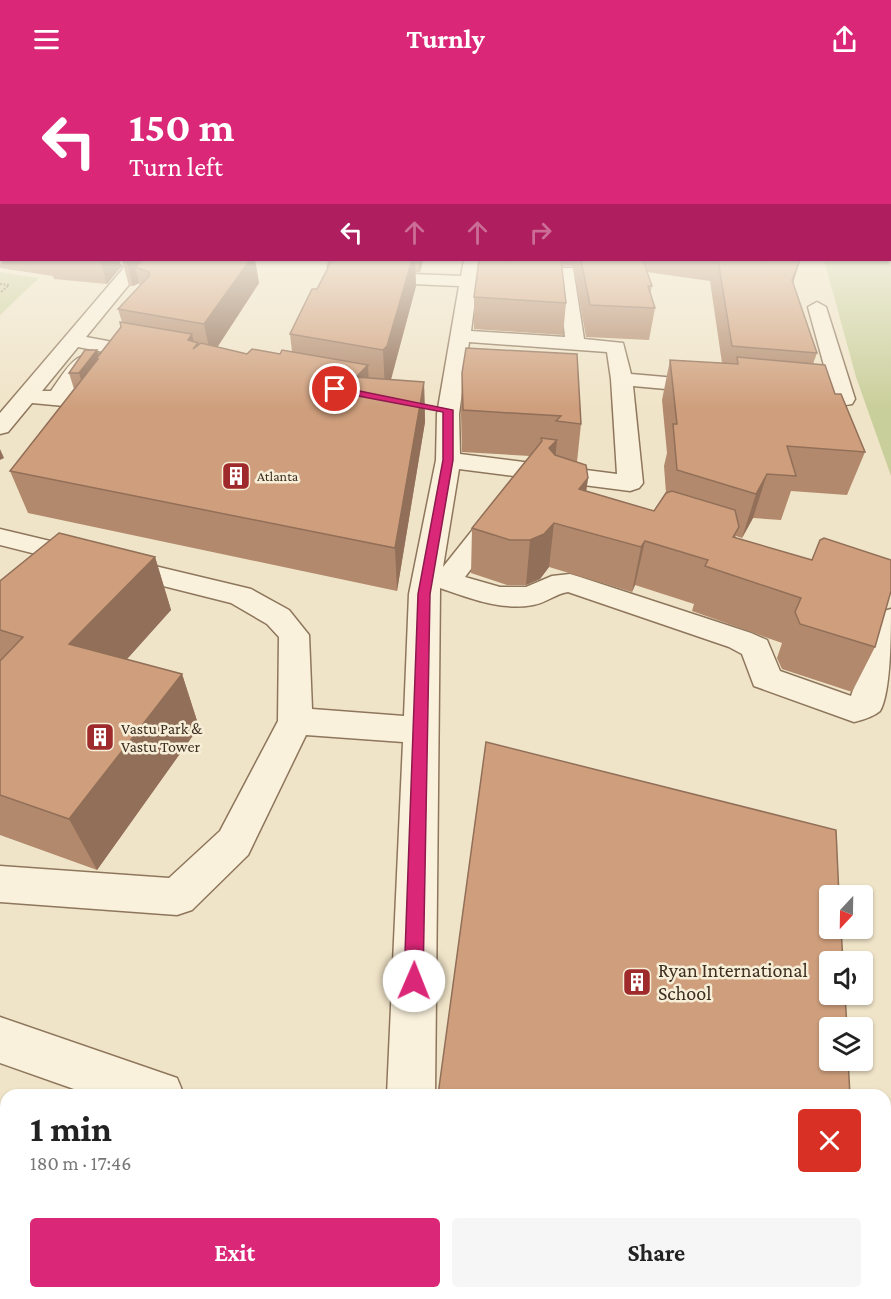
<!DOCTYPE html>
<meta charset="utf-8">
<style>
:root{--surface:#fff;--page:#f6f6f6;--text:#222;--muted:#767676;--accent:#db2777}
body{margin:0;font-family:"Crimson Pro",serif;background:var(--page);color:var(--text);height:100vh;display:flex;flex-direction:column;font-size:22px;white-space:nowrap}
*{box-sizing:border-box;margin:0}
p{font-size:20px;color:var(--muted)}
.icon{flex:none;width:33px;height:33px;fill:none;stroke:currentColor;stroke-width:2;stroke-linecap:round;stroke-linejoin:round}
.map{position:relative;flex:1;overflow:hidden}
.side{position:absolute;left:0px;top:1011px;width:891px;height:210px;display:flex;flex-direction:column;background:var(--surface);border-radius:18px 18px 0 0;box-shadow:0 2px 4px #0004}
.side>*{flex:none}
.banner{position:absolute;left:0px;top:0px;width:891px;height:183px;box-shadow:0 2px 4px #0004;background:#db2777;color:#fff;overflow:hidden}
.needle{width:39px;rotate:202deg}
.tools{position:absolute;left:819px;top:807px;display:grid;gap:12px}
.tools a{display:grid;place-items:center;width:54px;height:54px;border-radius:6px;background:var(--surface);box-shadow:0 2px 4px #0004;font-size:30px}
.pin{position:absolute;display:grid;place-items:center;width:51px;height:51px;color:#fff;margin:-26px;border:3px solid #fff;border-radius:50%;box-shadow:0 2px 6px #0007}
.me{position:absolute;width:66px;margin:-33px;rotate:1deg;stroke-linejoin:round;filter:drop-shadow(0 0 4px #0008)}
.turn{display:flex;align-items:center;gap:21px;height:126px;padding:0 30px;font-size:27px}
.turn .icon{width:78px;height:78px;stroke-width:2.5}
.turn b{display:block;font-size:42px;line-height:51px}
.lanes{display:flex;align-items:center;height:57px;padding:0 30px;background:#0003;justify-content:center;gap:30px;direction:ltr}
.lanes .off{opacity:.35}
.round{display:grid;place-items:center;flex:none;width:63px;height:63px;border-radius:6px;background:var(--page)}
.summary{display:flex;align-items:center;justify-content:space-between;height:102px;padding:0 30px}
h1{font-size:36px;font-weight:700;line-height:45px}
.action{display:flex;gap:12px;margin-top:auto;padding:12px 30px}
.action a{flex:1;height:69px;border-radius:6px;background:var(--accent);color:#fff;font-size:24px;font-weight:700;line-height:69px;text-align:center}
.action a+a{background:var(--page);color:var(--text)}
header{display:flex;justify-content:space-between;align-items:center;height:78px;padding:0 30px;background:var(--accent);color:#fff;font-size:27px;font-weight:700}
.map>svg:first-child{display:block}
.green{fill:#c9cf9b}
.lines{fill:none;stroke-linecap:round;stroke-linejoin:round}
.street-casing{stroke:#8d765c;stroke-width:3}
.path{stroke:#8d765c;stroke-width:2;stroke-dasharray:2 1.5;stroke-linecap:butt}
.street{fill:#faf1dc;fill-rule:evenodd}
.wall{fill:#b2896c}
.shaded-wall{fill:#916f58}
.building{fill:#cf9f7d;stroke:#916f58;stroke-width:1.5}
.route{fill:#db2777;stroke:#8e194d;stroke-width:1.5}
.labels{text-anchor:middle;stroke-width:5;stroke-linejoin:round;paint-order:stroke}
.far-poi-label{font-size:14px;fill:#3d2e20;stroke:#f7eed8;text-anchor:start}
.poi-label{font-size:16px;fill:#3d2e20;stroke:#f7eed8;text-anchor:start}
.near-poi-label{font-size:20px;fill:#3d2e20;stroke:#f7eed8;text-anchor:start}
</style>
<header><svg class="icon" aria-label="menu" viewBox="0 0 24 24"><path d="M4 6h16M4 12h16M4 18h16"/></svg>Turnly<svg class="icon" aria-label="share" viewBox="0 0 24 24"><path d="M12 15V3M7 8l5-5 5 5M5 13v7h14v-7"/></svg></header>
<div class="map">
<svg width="891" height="1221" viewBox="0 0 891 1221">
<rect width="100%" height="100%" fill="#f0e4c8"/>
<!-- green -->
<g class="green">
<path d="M890 160H891V398L856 299 824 182H890Z"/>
<path d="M0 194 39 200 0 237Z"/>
</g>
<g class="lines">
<!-- street casing -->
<g class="street-casing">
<g id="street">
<path d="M113 182H137L142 186 136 198 86 259 150 271 157 273 160 277 157 281 150 283 78 269 42 313H51C68 290 75 269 108 278L111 282 108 286 90 288 71 315 85 316 96 302H112L115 307 101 326 86 330 32 325 8 354 0 356V335L122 192 124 188Z"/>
<path d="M330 182H346L345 186 389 195 461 198 464 182H480L471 253 565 259 559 194 561 190H573L584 261 623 265 631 296 710 303 718 304 721 309 718 314 710 315 633 308 643 405 639 410 630 413 459 391 443 489 490 430 499 428 508 430 512 436 465 499 500 509H526L552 498 570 496 580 499 751 555 767 562 780 593 851 618 876 541 880 534 891 531C891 555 891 615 880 633 873 639 862 642 854 644L754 608 742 576 729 569 568 514C555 516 546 525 533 527 500 533 470 520 440 510L435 1017H387L403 664 306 657 248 777 192 832 177 837 0 824V788L169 800 220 753 278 643 279 559 267 546 231 525 0 467V451L251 511 289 532 309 557 312 631 404 638 409 516 436 382 437 336 459 208 389 205 330 193 328 189ZM469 264 607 274 611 301 617 396 460 376 459 336Z"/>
<path d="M817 224 826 229 855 321 852 326C834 330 807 326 789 322L786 317 789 312 831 313 808 229Z"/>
<path d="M0 939 177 1000 184 1017H91L0 985Z"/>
<path d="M341 1215H399L397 1221H339Z"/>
</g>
</g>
<!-- path -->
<path class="path" d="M0 206 9 207 0 215"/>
<!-- street -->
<use href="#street" class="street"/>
</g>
<!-- wall -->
<g class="wall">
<path d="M0 159H2V182H119L121 189 107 206 54 201 53 198 0 190Z"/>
<path d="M122 182H255L259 205 217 269 247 276H280L292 274 290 256 317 211 332 182H423L420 194H415L416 208 391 302 424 304 425 344 397 513 28 435 10 393 74 311 69 295 97 272 99 278 121 249 122 244 118 231 140 208 139 205 133 208H129Z"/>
<path d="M479 182H800L793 205 817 275 813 286 835 316 865 374 847 417 791 413 781 442 753 440 742 460 736 458 735 460 875 569 852 614 782 591 777 580 782 565 692 533 694 526 635 507 632 514 549 489 540 501 526 507H507L471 495 472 450 530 378 462 374 461 336 462 295 581 346 577 384 588 400 586 413 654 433 666 415 664 388 667 375 662 322 670 282 722 285 710 203 647 194 652 208 650 216 655 230 649 262 586 259 573 188H562L566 225 563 257 474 251V219Z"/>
<path d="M155 479 171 532 127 581 182 596 199 649 97 792 0 757V503Z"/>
</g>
<!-- shaded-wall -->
<g class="shaded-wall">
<path d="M100 182H119L121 189 107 206Z"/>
<path d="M126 182H171L149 194 135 189 139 205 133 208Z"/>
<path d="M250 182H255L259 205 211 279 204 246Z"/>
<path d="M412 182H415L416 208 389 308 385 312 383 272Z"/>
<path d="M419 182H423L420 194Z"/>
<path d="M800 182 794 202 783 233 792 202Z"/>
<path d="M192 256 195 269 198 265 206 303 188 262Z"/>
<path d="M97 272 102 290 98 281H96L100 294 85 314 79 295Z"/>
<path d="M368 287 370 327 356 299Z"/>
<path d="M424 304 425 344 397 513 395 470Z"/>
<path d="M557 362 553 405 549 370Z"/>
<path d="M0 371 4 380 0 382Z"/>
<path d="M767 396 753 440 742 460 756 416Z"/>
<path d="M588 400 582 444 579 411Z"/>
<path d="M554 445 549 489 540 501 526 507 530 462Z"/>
<path d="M645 463 635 507 632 514 641 469Z"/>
<path d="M155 479 171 532 93 619 69 566Z"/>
<path d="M182 596 199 649 97 792 69 741Z"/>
</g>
<!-- building -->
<g class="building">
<path d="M142 182H250L204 246 118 231 149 198V194L135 189Z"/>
<path d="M332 182H412L387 268 383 272 290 256 312 211H317Z"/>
<path d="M479 182H561L566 225 474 219Z"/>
<path d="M581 182H643L652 208H648L655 230 590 227Z"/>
<path d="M718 182H800L792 202 817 275 732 268Z"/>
<path d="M120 244 192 256 188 262 198 265 193 271 201 265 247 276 252 271 280 276 282 272 368 287 356 299 424 304 395 470 10 393 98 281H96L121 249Z"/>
<path d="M466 270 577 276 581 346 556 343 561 338 463 332 462 295Z"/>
<path d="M85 272H97L79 295H69Z"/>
<path d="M737 279 825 287 835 316H841L865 374 787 368 796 398 767 396 756 416 677 392 673 346H677L670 282 738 286Z"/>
<path d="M541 360 557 362 549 370 555 377 586 387 588 400 579 411 654 433 666 415 672 413 735 432 739 449 733 459 812 482 820 462 824 460 891 482V513L875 569 800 546 795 534 801 520 705 488 708 482 645 463 641 469 554 445 544 456 530 462H510L472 450 542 363Z"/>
<path d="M59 455 155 479 69 566 182 596 69 741 0 717V583L23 559 0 552V503Z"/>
<path d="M486 664 836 752 839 818H830V850H841L843 884H830V916H845L847 950H830V982H848L850 1017H438Z"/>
</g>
<!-- sky -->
<linearGradient id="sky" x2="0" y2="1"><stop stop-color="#8fbad6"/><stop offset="0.48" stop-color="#f8f3e6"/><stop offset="1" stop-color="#f8f3e6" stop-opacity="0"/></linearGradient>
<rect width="891" height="330" fill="url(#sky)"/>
<!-- route -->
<path class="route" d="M335 308 453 332V382L430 516 423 903 420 909 414 912 407 909 404 903 418 516 443 382V334L332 313 331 311Z"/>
<!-- icons -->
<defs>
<g id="building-square" transform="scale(1.5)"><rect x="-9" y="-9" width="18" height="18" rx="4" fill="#9e2a2b" stroke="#f7eed8"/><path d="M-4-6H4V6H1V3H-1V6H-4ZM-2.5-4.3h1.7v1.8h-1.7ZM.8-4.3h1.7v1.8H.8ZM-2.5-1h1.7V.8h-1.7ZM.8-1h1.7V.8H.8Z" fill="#fff"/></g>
</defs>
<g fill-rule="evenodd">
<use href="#building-square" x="236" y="398"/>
<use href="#building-square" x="100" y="659"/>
<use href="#building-square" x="637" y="904"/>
</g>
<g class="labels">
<!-- far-poi labels -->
<g class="far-poi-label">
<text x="257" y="403">Atlanta</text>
</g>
<!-- poi labels -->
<g class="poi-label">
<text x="121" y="656">Vastu Park &amp;<tspan x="121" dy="18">Vastu Tower</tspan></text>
</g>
<!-- near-poi labels -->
<g class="near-poi-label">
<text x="658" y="899">Ryan International<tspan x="658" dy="23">School</tspan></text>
</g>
</g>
</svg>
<div class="tools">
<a><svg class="needle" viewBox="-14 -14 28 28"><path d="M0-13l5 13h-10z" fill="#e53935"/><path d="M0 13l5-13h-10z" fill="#767676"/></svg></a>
<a><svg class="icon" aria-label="sound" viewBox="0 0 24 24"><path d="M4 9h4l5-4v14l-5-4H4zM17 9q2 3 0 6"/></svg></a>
<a><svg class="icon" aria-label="layers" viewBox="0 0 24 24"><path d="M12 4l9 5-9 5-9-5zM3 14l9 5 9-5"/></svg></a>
</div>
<div class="pin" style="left:335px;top:311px;background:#d93025"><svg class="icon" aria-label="arrive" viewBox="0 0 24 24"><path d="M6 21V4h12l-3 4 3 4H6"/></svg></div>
<svg class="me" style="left:414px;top:903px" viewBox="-20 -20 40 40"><circle r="19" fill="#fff"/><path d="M0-13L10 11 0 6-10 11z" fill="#db2777"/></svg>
<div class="banner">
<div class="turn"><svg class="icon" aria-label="left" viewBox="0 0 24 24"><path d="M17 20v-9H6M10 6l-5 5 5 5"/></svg><div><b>150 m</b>Turn left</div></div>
<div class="lanes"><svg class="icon" aria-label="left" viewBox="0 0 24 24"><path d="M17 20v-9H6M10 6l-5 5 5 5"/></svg><svg class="icon off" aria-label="ahead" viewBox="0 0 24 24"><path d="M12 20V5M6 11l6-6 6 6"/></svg><svg class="icon off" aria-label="ahead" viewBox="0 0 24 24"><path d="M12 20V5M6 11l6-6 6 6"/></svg><svg class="icon off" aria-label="right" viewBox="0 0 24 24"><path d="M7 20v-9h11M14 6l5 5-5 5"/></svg></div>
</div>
<section class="side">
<div class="summary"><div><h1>1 min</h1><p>180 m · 17:46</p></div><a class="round" style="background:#d93025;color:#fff"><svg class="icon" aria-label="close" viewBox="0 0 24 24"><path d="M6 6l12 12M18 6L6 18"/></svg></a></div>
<div class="action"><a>Exit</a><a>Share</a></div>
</section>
</div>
